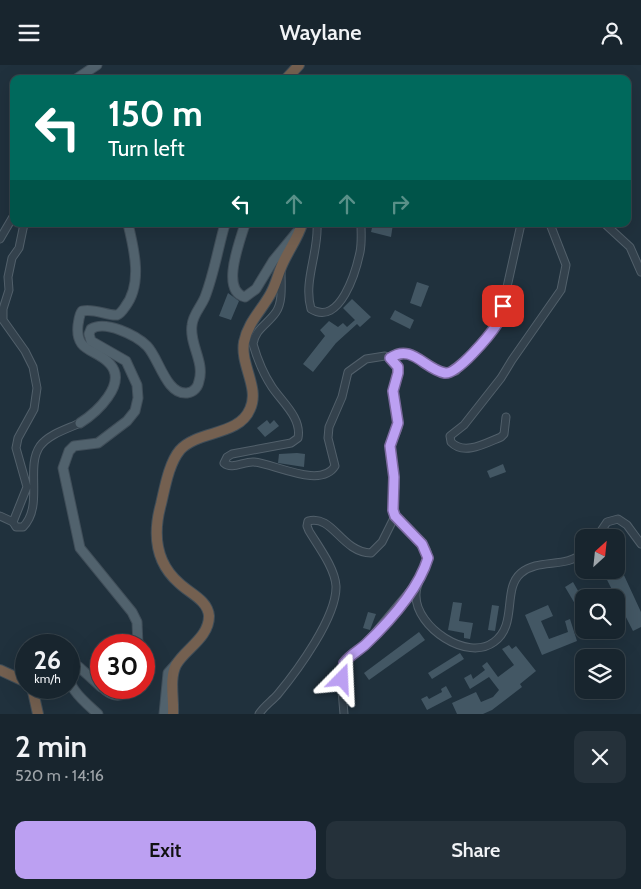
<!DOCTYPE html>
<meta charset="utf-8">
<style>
:root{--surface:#18252e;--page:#25313a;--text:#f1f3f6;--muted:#9fa5aa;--line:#36424a;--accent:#bca0f2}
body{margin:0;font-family:Cabin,sans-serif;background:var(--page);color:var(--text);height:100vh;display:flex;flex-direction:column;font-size:19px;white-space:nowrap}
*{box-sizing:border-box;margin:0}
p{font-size:16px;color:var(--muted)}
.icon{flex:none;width:28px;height:28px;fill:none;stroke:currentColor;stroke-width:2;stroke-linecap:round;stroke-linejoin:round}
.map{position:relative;height:649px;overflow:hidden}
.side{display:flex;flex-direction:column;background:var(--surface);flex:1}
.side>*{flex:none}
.banner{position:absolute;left:10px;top:10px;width:621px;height:152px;border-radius:10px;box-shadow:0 5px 20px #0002,0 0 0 1px var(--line);background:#00695c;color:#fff;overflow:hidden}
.needle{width:32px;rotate:27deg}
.tools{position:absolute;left:575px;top:464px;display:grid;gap:10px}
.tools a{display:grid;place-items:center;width:50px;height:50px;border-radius:10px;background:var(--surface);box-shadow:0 5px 20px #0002,0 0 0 1px var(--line);font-size:25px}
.speed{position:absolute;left:15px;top:569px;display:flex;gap:10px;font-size:25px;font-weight:700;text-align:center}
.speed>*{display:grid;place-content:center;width:65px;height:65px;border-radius:50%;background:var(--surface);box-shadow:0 5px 20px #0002,0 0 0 1px var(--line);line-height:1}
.speed small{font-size:12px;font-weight:400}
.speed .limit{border:8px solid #d22;background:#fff;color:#111}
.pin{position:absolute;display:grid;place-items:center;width:42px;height:42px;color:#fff;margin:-21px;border-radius:10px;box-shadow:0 2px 8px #0006}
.me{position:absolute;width:55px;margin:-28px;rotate:21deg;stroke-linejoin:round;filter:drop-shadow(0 0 4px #0008)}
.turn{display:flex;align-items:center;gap:18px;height:105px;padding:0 15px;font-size:22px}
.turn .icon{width:65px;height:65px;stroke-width:2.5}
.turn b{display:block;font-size:35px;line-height:42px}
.lanes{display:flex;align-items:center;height:48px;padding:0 15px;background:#0003;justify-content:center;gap:25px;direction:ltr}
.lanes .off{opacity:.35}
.round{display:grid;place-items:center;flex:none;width:52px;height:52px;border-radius:10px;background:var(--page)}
.overview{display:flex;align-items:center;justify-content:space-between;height:85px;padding:0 15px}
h1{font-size:30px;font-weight:600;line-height:38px}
.cta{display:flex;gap:10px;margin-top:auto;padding:10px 15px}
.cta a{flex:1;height:58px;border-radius:10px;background:var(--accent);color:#111;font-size:20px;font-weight:600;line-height:58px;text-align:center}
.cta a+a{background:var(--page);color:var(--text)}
header{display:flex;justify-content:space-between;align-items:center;height:65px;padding:0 15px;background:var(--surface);font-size:22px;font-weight:600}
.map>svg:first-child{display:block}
.building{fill:#435764}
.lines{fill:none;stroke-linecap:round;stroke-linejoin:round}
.minor-casing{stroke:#52606b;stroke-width:9}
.major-casing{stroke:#404e59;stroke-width:11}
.highway-casing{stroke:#3f4d58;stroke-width:12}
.minor{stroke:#34424d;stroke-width:7}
.major{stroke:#51626d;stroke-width:9}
.highway{stroke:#746050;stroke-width:10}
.route-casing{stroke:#7a689d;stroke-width:12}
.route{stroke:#bca0f2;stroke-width:9}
</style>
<header><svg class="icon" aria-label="menu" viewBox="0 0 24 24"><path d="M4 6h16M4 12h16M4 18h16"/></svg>Waylane<svg class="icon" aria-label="person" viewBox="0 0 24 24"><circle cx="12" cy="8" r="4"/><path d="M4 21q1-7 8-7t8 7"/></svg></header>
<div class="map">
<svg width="641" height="649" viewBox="0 0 641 649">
<rect width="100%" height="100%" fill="#20313d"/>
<!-- building -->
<g class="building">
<path d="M373 159H393L391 172 371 167Z"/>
<path d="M417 217 429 221 421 242 410 238Z"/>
<path d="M228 228 239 236 231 255 219 251Z"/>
<path d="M352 234 371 252 360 262 357 259 336 278 313 307 303 299 325 271 320 265 329 256 338 262 343 258 347 262 355 255 343 243Z"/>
<path d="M395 245 414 255 410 264 390 254Z"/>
<path d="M267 355 270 359 274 355 279 361 265 372 257 363Z"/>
<path d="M297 388 305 389 304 402 278 398 279 389Z"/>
<path d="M503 399 506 407 490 413 487 406Z"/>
<path d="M616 493 641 547V562L633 566 602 505H616Z"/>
<path d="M573 517 581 531 584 529V554L565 522Z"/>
<path d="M453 537 462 538 459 556 473 558 470 574 464 573V568L448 565Z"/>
<path d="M492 540 499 541 495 566 488 565Z"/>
<path d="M548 540 553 551 541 556 549 574 568 567 565 556 570 554 577 576 542 590 525 550Z"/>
<path d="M368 547 376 549 370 565 363 563Z"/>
<path d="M419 567 425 575 369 615 364 608Z"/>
<path d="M509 580 512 584 516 581 536 606 520 619 522 622 492 645 483 649H457L452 638 476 627 481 637 493 632 499 625 489 612 470 624 464 613 471 609 473 614 485 605 482 601 487 597 498 612 514 600 502 584Z"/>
<path d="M460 588 464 594 432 614 428 608Z"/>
<path d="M446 621 452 632 427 645 421 634 427 631 429 634 442 627 441 624Z"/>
</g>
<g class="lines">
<!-- minor casing -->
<g class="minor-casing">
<g id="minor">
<path d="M24 159 19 183 12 193 8 212 9 225 3 244V255L25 286 33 302 37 323 34 344 18 373 16 383 27 422 13 457 16 462H23C44 441 25 402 40 381 49 369 67 364 80 358"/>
<path d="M317 159C319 187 303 216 311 244 340 262 356 206 360 187 362 177 361 168 361 159"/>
<path d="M605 159 630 182 641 207"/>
<path d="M0 174 14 150"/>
<path d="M281 207C281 219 283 237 276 247 268 259 255 264 253 279 257 293 264 310 272 322 282 337 302 353 298 373L291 378 232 389 227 392 224 398C232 405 244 396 254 397 275 399 321 424 335 401L328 373 329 362 342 332 348 307 366 294 385 291C391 293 396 297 398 304 400 312 394 318 393 326 392 338 400 350 398 363 396 370 390 377 390 384 390 397 395 409 395 422 394 431 390 443 396 451 404 465 427 474 428 492 428 504 415 516 416 531 416 562 467 597 494 577 518 560 502 524 521 508 539 493 566 504 584 487"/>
<path d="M390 293 397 288 410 289 444 308 456 306 491 267 501 249 521 159"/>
<path d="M506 352 504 369 501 372C486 378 464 391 451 377L450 371 464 360 501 313 512 295 561 225 566 200 550 159"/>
<path d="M0 451 13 457"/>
<path d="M597 472 607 457 618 454 627 460 641 479"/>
<path d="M259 649C264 641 272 636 278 629 297 606 337 552 336 521 335 503 318 481 309 466L307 461 308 456C333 449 341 487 371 488L382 477 395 451"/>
<path d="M344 649 341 614 344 597 365 580 416 519"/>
</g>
</g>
<!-- major casing -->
<g class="major-casing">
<g id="major">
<path d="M76 14 97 0"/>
<path d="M245 159C240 176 220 226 245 232L256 224 273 196 296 168"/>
<path d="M80 358C96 348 128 319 110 299 96 283 75 288 78 260 79 255 79 250 82 246 95 243 107 251 117 250 120 249 123 245 125 242 143 219 134 184 128 159"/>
<path d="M138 580 137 557 132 547 80 483 63 403 69 386 74 381 98 378 127 356 135 346 138 333 137 320 126 296 91 276 89 269 91 264C105 255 136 270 147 281 159 293 166 330 187 328 194 327 198 322 199 316 205 297 189 279 192 260 193 249 201 242 205 232 214 209 218 183 225 159"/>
<path d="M102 622C112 632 123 634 132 622"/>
<path d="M98 649C86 638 62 620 71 602H79L101 622"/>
<path d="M164 649 168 608 176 599"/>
</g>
</g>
<!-- highway casing -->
<g class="highway-casing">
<g id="highway">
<path d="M286 14 299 0"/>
<path d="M0 605 26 617"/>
<path d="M32 622 38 649"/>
<path d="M173 649C174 634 169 614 176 600 185 584 209 573 209 551 208 535 189 528 179 518 155 497 153 468 161 439 165 422 169 398 180 385 198 365 239 371 250 344 260 323 240 300 244 277 248 257 262 245 271 228 276 219 278 209 282 200 288 186 298 173 302 159"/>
</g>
</g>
<!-- minor -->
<use href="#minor" class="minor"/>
<!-- major -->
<use href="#major" class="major"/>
<!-- highway -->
<use href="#highway" class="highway"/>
</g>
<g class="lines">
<!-- route casing -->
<g class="route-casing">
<path id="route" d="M342 614 344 598C350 590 358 586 365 580 389 557 418 526 428 493L422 479 395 451 393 445 394 412 390 381 398 358 393 326 398 308V302L390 293C412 278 424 304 445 308 457 310 490 270 497 259 500 253 502 247 503 241"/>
</g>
<!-- route -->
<use href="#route" class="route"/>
</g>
</svg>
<div class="tools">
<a><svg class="needle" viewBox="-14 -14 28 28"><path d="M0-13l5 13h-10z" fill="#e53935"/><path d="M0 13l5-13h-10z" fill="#9fa5aa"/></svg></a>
<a><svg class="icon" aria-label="search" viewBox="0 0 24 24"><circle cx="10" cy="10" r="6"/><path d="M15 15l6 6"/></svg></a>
<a><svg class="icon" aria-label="layers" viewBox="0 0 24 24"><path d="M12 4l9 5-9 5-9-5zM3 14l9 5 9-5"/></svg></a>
</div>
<div class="speed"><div>26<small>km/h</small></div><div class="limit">30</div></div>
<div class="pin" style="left:503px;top:241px;background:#d93025"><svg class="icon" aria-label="arrive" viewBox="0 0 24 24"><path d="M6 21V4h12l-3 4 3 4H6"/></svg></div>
<svg class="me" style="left:342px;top:614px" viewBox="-20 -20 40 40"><path d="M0-17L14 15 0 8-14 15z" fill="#bca0f2" stroke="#fff" stroke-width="4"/></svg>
<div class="banner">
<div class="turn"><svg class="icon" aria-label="left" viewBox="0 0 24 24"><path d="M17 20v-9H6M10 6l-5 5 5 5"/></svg><div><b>150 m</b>Turn left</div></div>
<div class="lanes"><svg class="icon" aria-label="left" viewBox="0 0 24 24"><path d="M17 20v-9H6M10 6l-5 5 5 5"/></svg><svg class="icon off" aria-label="ahead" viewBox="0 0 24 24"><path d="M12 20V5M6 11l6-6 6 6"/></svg><svg class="icon off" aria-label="ahead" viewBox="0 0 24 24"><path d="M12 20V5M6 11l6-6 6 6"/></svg><svg class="icon off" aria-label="right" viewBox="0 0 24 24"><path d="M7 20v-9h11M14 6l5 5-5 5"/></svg></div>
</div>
</div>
<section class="side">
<div class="overview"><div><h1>2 min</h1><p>520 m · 14:16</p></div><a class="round"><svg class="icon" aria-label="close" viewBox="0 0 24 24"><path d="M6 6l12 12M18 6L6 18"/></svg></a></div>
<div class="cta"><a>Exit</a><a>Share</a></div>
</section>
